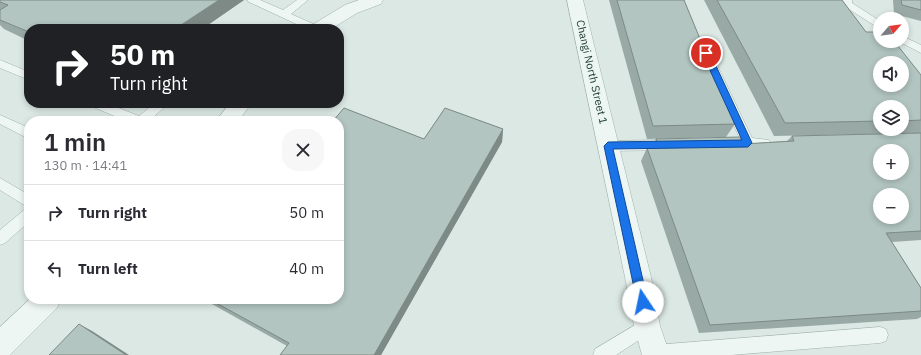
<!DOCTYPE html>
<meta charset="utf-8">
<style>
:root{--surface:#fff;--page:#f7f7f7;--text:#2b2b33;--muted:#7c7c81;--line:#e1e1e2}
body{margin:0;font-family:"IBM Plex Sans",sans-serif;background:var(--page);color:var(--text);height:100vh;display:flex;flex-direction:column;font-size:15px;white-space:nowrap}
*{box-sizing:border-box;margin:0}
p{font-size:13px;color:var(--muted)}
.icon{flex:none;width:22px;height:22px;fill:none;stroke:currentColor;stroke-width:2;stroke-linecap:round;stroke-linejoin:round}
.map{position:relative;flex:1;overflow:hidden}
.drawer{position:absolute;left:24px;top:116px;width:320px;height:188px;display:flex;flex-direction:column;background:var(--surface);border-radius:16px;box-shadow:0 2px 6px #0003}
.drawer>*{flex:none}
.top-card{position:absolute;left:24px;top:24px;width:320px;height:84px;border-radius:16px;box-shadow:0 2px 6px #0003;background:#202124;color:#fff;overflow:hidden}
.needle{width:26px;rotate:62deg}
.buttons{position:absolute;left:873px;top:12px;display:grid;gap:8px}
.buttons a{display:grid;place-items:center;width:36px;height:36px;border-radius:50%;background:var(--surface);box-shadow:0 2px 6px #0003;font-size:20px}
.pin{position:absolute;display:grid;place-items:center;width:34px;height:34px;color:#fff;margin:-17px;border:2px solid #fff;border-radius:50%;box-shadow:0 1px 4px #0007}
.me{position:absolute;width:44px;margin:-22px;rotate:349deg;stroke-linejoin:round;filter:drop-shadow(0 0 3px #0008)}
.turn{display:flex;align-items:center;gap:14px;height:84px;padding:0 20px;font-size:18px}
.turn .icon{width:52px;height:52px;stroke-width:2.5}
.turn b{display:block;font-size:28px;line-height:34px}
.round{display:grid;place-items:center;flex:none;width:42px;height:42px;border-radius:16px;background:var(--page)}
.head{display:flex;align-items:center;justify-content:space-between;height:68px;padding:0 20px}
h1{font-size:24px;font-weight:600;line-height:30px}
ul{padding:0;list-style:none}
li{display:flex;align-items:center;gap:12px;height:56px;padding:0 20px;border-top:1px solid var(--line)}
li div{flex:1}
li b{display:block;font-size:15px}
li em{font-style:normal}
.map>svg:first-child{display:block}
.lines{fill:none;stroke-linecap:round;stroke-linejoin:round}
.service-casing{stroke:#a0b2ad;stroke-width:1}
.minor-casing{stroke:#a0b2ad;stroke-width:1}
.service{fill:#eef6f4;fill-rule:evenodd}
.minor{fill:#eef6f4;fill-rule:evenodd}
.wall{fill:#99a9a5;fill-rule:evenodd}
.shaded-wall{fill:#7d8a86}
.building{fill:#b2c5c0;stroke:#7d8a86;fill-rule:evenodd}
.route{fill:#1a73e8;stroke:#114b97}
.labels{text-anchor:middle;stroke-width:4;stroke-linejoin:round;paint-order:stroke}
.street-label{font-size:11px;fill:#243f39;stroke:#ebf5f2}
</style>
<div class="map">
<svg width="921" height="355" viewBox="0 0 921 355">
<rect width="100%" height="100%" fill="#dbe8e4"/>
<g class="lines">
<!-- service casing -->
<g class="service-casing">
<g id="service">
<path d="M247 0H260L283 10 297 0H308L291 14 320 27 321 29H307L249 2Z"/>
<path d="M842 0H852V3L880 21V29L844 6Z"/>
<path d="M902 36 921 45V53L898 41H902Z"/>
<path d="M700 37 705 40 752 138 769 140 771 143 769 146 725 149 721 147 719 144 721 141 740 139 695 40Z"/>
<path d="M0 60 29 72V80L0 68Z"/>
<path d="M89 103H106L139 116 155 103H169L149 121H126L91 106Z"/>
<path d="M0 115 29 128V139L0 124Z"/>
<path d="M671 140 675 142 677 145 675 148 671 150 608 151 604 149 602 146 604 143 608 141Z"/>
<path d="M0 178 29 195V208L0 190Z"/>
<path d="M29 208V222L5 243 0 245V230L24 210Z"/>
<path d="M647 318 653 321 655 326 653 331 616 355H593L595 349Z"/>
<path d="M880 327 886 329 888 335 886 341 880 343 731 355H648L647 353 649 347 655 345Z"/>
</g>
</g>
<!-- minor casing -->
<g class="minor-casing">
<g id="minor">
<path d="M359 0H383L381 4 357 13 331 29H309L312 25 345 5Z"/>
<path d="M567 0H583L651 277 660 326 670 355H642L634 326 625 277Z"/>
<path d="M230 103H252L238 121H216Z"/>
<path d="M30 299H61L57 308 10 355H0V327Z"/>
</g>
</g>
<!-- service -->
<use href="#service" class="service"/>
<!-- minor -->
<use href="#minor" class="minor"/>
</g>
<!-- wall -->
<g class="wall">
<path d="M0 0H244L202 29H29V41L4 29 0 25Z"/>
<path d="M609 0H684L735 124 726 137 647 139Z"/>
<path d="M704 0H842L866 32 921 75V133L774 136ZM880 107H902V129H880Z"/>
<path d="M893 0H921V21L894 14Z"/>
<path d="M344 108 424 139 445 108 503 129 502 142 381 355H280L287 346 203 299H339V121H333Z"/>
<path d="M921 133V240L892 242 921 288V317L917 319 699 333 641 161 647 148H652L656 139 743 144 787 141 792 136Z"/>
</g>
<!-- shaded-wall -->
<g class="shaded-wall">
<path d="M219 0H244L202 29H175Z"/>
<path d="M503 129 502 142 381 355H374Z"/>
<path d="M79 324 92 331 129 355H126Z"/>
</g>
<!-- building -->
<g class="building">
<path d="M0 0H219L175 29H29V32L0 20V10L8 5 0 2Z"/>
<path d="M617 0H684L735 124 653 126Z"/>
<path d="M717 0H842L866 32H880V41H894L921 75V120L902 121V107H880V121L785 123ZM880 63H902V85H880Z"/>
<path d="M901 0H921V10L902 5Z"/>
<path d="M344 108 424 139 445 108 503 129 374 355H280L289 343 209 299H339V121H333Z"/>
<path d="M921 133V231L886 233 921 288V311L710 325 647 148H659L656 139 740 137 743 144 794 141 792 136ZM880 151H902V173H880ZM880 195H902V217H880Z"/>
<path d="M79 324 126 355H49Z"/>
</g>
<!-- route -->
<path class="route" d="M706 50 710 53 752 143 748 147 613 149 648 302 646 305 643 307 639 305 637 302 604 146 608 142 742 140 702 53Z"/>
<g class="labels">
<!-- street labels -->
<g class="street-label">
<text transform="translate(592 72) rotate(77)" y="4">Changi North Street 1</text>
</g>
</g>
</svg>
<div class="buttons">
<a><svg class="needle" viewBox="-14 -14 28 28"><path d="M0-13l5 13h-10z" fill="#e53935"/><path d="M0 13l5-13h-10z" fill="#7c7c81"/></svg></a>
<a><svg class="icon" aria-label="sound" viewBox="0 0 24 24"><path d="M4 9h4l5-4v14l-5-4H4zM17 9q2 3 0 6"/></svg></a>
<a><svg class="icon" aria-label="layers" viewBox="0 0 24 24"><path d="M12 4l9 5-9 5-9-5zM3 14l9 5 9-5"/></svg></a>
<a>+</a>
<a>−</a>
</div>
<div class="pin" style="left:706px;top:53px;background:#d93025"><svg class="icon" aria-label="arrive" viewBox="0 0 24 24"><path d="M6 21V4h12l-3 4 3 4H6"/></svg></div>
<svg class="me" style="left:643px;top:302px" viewBox="-20 -20 40 40"><circle r="19" fill="#fff"/><path d="M0-13L10 11 0 6-10 11z" fill="#1a73e8"/></svg>
<div class="top-card">
<div class="turn"><svg class="icon" aria-label="right" viewBox="0 0 24 24"><path d="M7 20v-9h11M14 6l5 5-5 5"/></svg><div><b>50 m</b>Turn right</div></div>
</div>
<section class="drawer">
<div class="head"><div><h1>1 min</h1><p>130 m · 14:41</p></div><a class="round"><svg class="icon" aria-label="close" viewBox="0 0 24 24"><path d="M6 6l12 12M18 6L6 18"/></svg></a></div>
<ul>
<li><svg class="icon" aria-label="right" viewBox="0 0 24 24"><path d="M7 20v-9h11M14 6l5 5-5 5"/></svg><div><b>Turn right</b></div><em>50 m</em></li>
<li><svg class="icon" aria-label="left" viewBox="0 0 24 24"><path d="M17 20v-9H6M10 6l-5 5 5 5"/></svg><div><b>Turn left</b></div><em>40 m</em></li>
</ul>
</section>
</div>
